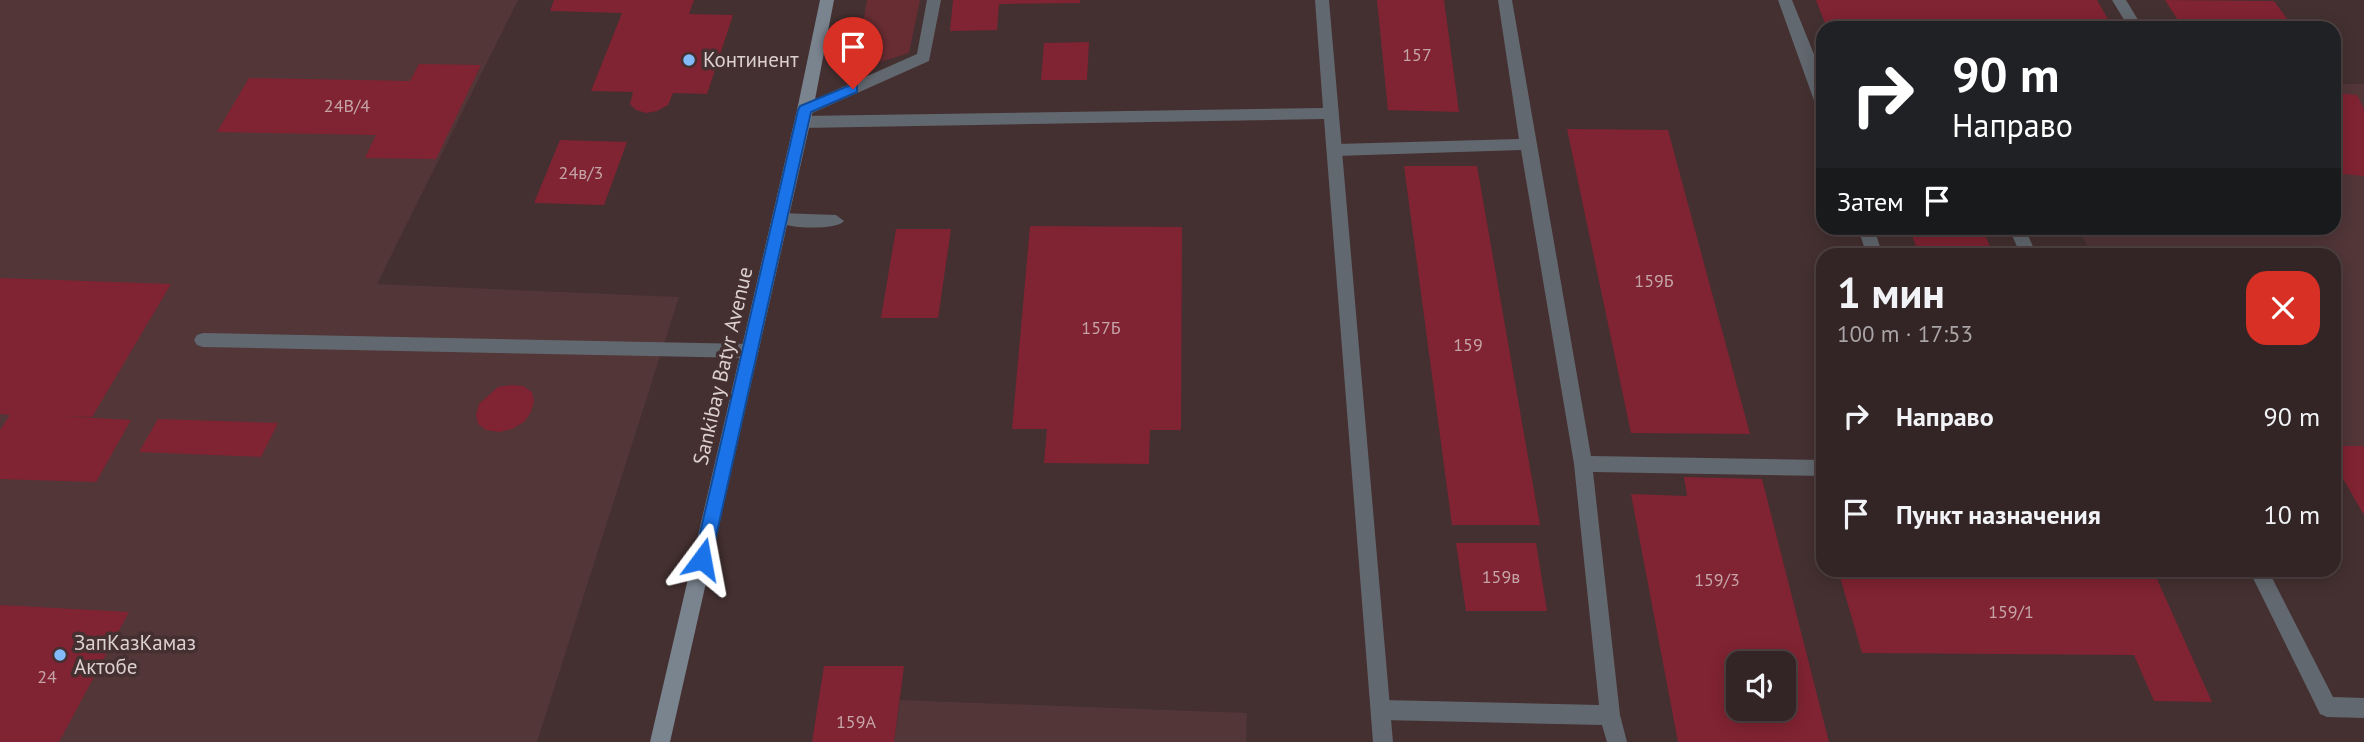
<!DOCTYPE html>
<html lang="ru">
<meta charset="utf-8">
<style>
:root{--surface:#332425;--page:#3e3032;--text:#f1f3f6;--muted:#a9a4a7;--line:#4e4142}
body{margin:0;font-family:"PT Sans",sans-serif;background:var(--page);color:var(--text);height:100vh;display:flex;flex-direction:column;font-size:26px;white-space:nowrap}
*{box-sizing:border-box;margin:0}
p{font-size:23px;color:var(--muted)}
.icon{flex:none;width:38px;height:38px;fill:none;stroke:currentColor;stroke-width:2;stroke-linecap:round;stroke-linejoin:round}
.map{position:relative;flex:1;overflow:hidden}
.side{position:absolute;left:1816px;top:248px;width:525px;height:329px;display:flex;flex-direction:column;background:var(--surface);border-radius:21px;box-shadow:0 4px 18px #0003,0 0 0 2px var(--line)}
.side>*{flex:none}
.hud{position:absolute;left:1816px;top:21px;width:525px;height:214px;border-radius:21px;box-shadow:0 4px 18px #0003,0 0 0 2px var(--line);background:#202124;color:#fff;overflow:hidden}
.buttons{position:absolute;left:1726px;top:651px;display:grid;gap:14px}
.buttons a{display:grid;place-items:center;width:70px;height:70px;border-radius:14px;background:var(--surface);box-shadow:0 4px 18px #0003,0 0 0 2px var(--line);font-size:35px}
.pin{position:absolute;display:grid;place-items:center;width:60px;height:60px;color:#fff;margin:-72px -30px;border-radius:50% 50% 50% 0;rotate:-45deg;box-shadow:0 0 7px #0007}
.pin .icon{rotate:45deg}
.me{position:absolute;width:77px;margin:-38px;rotate:13deg;stroke-linejoin:round;filter:drop-shadow(0 0 5px #0008)}
.turn{display:flex;align-items:center;gap:24px;height:147px;padding:0 21px;font-size:32px}
.turn .icon{width:91px;height:91px;stroke-width:2.5}
.turn b{display:block;font-size:49px;line-height:60px}
.then{display:flex;align-items:center;height:66px;padding:0 21px;background:#0003;gap:14px;font-size:26px}
.round{display:grid;place-items:center;flex:none;width:74px;height:74px;border-radius:21px;background:var(--page)}
.summary{display:flex;align-items:center;justify-content:space-between;height:119px;padding:0 21px}
h1{font-size:42px;font-weight:600;line-height:52px}
ul{padding:0;list-style:none}
li{display:flex;align-items:center;gap:21px;height:98px;padding:0 21px}
li div{flex:1}
li b{display:block;font-size:26px}
li em{font-style:normal}
.map>svg:first-child{display:block}
.built{fill:#523638}
.green{fill:#682d33}
.building{fill:#802332;fill-rule:evenodd}
.lines{fill:none;stroke-linecap:round;stroke-linejoin:round}
.service{fill:#62686f;fill-rule:evenodd}
.minor{fill:#62686f;fill-rule:evenodd}
.secondary{fill:#7a848f;fill-rule:evenodd}
.route{fill:#1a73e8;stroke:#114b97;stroke-width:2}
.poi-dot{fill:#83bcfb;stroke:#443031;stroke-width:2.5}
.labels{text-anchor:middle;stroke-width:7;stroke-linejoin:round;paint-order:stroke}
.number-label{font-size:18px;fill:#c5a4a8}
.poi-label{font-size:21px;fill:#dccfcf;stroke:#443031;text-anchor:start}
.street-label{font-size:21px;fill:#dccfcf;stroke:#443031}
</style>
<div class="map">
<svg width="2364" height="742" viewBox="0 0 2364 742">
<rect width="100%" height="100%" fill="#443031"/>
<!-- built -->
<g class="built">
<path d="M0 0H518L377 284 679 297 537 742H0Z"/>
<path d="M2335 84H2364V515L2335 463 2334 256 2092 255 2078 228H2334Z"/>
<path d="M900 700 1247 713 1246 742H894Z"/>
</g>
<!-- green -->
<path class="green" d="M867 0H920L909 53 855 70Z"/>
<!-- building -->
<g class="building">
<path d="M554 0H694L689 14 733 15 707 94 673 93 668 105 657 111 646 113 636 110 630 104 633 92 591 91 622 13 550 11Z"/>
<path d="M953 0H1080V3L999 4 997 30 950 31Z"/>
<path d="M1377 0H1444L1459 112 1388 110Z"/>
<path d="M1816 0H2097L2113 28H1827Z"/>
<path d="M2165 0 2274 1 2288 20H2278L2284 28H2183Z"/>
<path d="M1089 42 1087 80H1041L1044 43Z"/>
<path d="M419 64 481 65 436 159 365 158 376 135 217 132 249 78 410 81Z"/>
<path d="M2334 93 2357 95 2364 109V176L2334 173Z"/>
<path d="M1567 129 1668 130 1750 434 1631 433Z"/>
<path d="M560 140 627 142 604 205 534 203Z"/>
<path d="M1404 166H1477L1540 525H1452Z"/>
<path d="M1030 226 1182 227 1181 430H1150L1149 464 1044 463 1047 429H1012Z"/>
<path d="M1909 228H1982L1994 256H1920Z"/>
<path d="M896 229H951L938 318H881Z"/>
<path d="M0 278 171 284 92 417 59 416 131 420 96 482 0 479V430L10 415 0 414Z"/>
<path d="M511 385 523 386 532 392 534 401 531 412 524 422 512 429 499 432 486 430 478 424 476 415 479 404 498 387Z"/>
<path d="M158 419 278 423 261 457 139 452Z"/>
<path d="M2334 446H2364V515L2334 463Z"/>
<path d="M1684 477 1762 479 1829 742H1678L1631 494 1687 496ZM1738 663H1783V709H1738Z"/>
<path d="M1456 543H1536L1547 611H1466Z"/>
<path d="M1838 570H2153L2212 702 2154 701 2134 655 1862 653Z"/>
<path d="M0 605 129 612 59 742H0Z"/>
<path d="M824 666H904L894 742H812Z"/>
</g>
<g class="lines">
<!-- service -->
<g class="service">
<path d="M927 0H941L929 61 810 114H800L797 110 800 106 917 54Z"/>
<path d="M1498 0H1512L1591 456 1824 460V476L1593 472 1620 715 1627 742H1607L1602 725 1382 720 1375 717 1372 710 1375 703 1382 700 1599 705 1574 464 1521 150 1336 156 1328 150 1336 144 1519 139Z"/>
<path d="M1778 0H1792L1824 79V111L1816 106Z"/>
<path d="M2112 0H2126L2143 28H2129Z"/>
<path d="M780 213 836 215 844 221C837 231 779 229 772 219Z"/>
<path d="M1858 228H1874L1883 256H1867Z"/>
<path d="M2009 228H2025L2037 256H2021Z"/>
<path d="M203 333 750 344 756 346 759 351 756 356 750 358 203 347 197 345 194 340 197 335Z"/>
<path d="M2249 570H2268L2333 697 2364 698V718L2327 717 2320 714Z"/>
</g>
<!-- minor -->
<path class="minor" d="M1315 0H1329L1393 742H1373L1324 119 802 128 794 122 802 116 1323 108Z"/>
<!-- secondary -->
<path class="secondary" d="M820 0H834L813 110 670 742H650L797 110Z"/>
</g>
<!-- route -->
<path class="route" d="M853 84 857 85V92L811 112 711 559 708 565 702 567 696 565 694 559 798 110 800 106Z"/>
<!-- markers -->
<g class="poi-dot">
<circle cx="689" cy="60" r="7"/>
<circle cx="60" cy="655" r="7"/>
</g>
<g class="labels">
<!-- number labels -->
<g class="number-label">
<text x="1417" y="61">157</text>
<text x="347" y="112">24В/4</text>
<text x="581" y="179">24в/3</text>
<text x="1654" y="287">159Б</text>
<text x="1101" y="334">157Б</text>
<text x="1468" y="351">159</text>
<text x="1501" y="583">159в</text>
<text x="1717" y="586">159/3</text>
<text x="2011" y="618">159/1</text>
<text x="47" y="683">24</text>
<text x="856" y="728">159А</text>
</g>
<!-- poi labels -->
<g class="poi-label">
<text x="703" y="67">Континент</text>
<text x="74" y="650">ЗапКазКамаз<tspan x="74" dy="24">Актобе</tspan></text>
</g>
<!-- street labels -->
<g class="street-label">
<text transform="translate(723 366) rotate(-77)" y="7">Sankibay Batyr Avenue</text>
</g>
</g>
</svg>
<div class="buttons">
<a><svg class="icon" aria-label="sound" viewBox="0 0 24 24"><path d="M4 9h4l5-4v14l-5-4H4zM17 9q2 3 0 6"/></svg></a>
</div>
<div class="pin" style="left:853px;top:89px;background:#d93025"><svg class="icon" aria-label="arrive" viewBox="0 0 24 24"><path d="M6 21V4h12l-3 4 3 4H6"/></svg></div>
<svg class="me" style="left:702px;top:559px" viewBox="-20 -20 40 40"><path d="M0-17L14 15 0 8-14 15z" fill="#1a73e8" stroke="#fff" stroke-width="4"/></svg>
<div class="hud">
<div class="turn"><svg class="icon" aria-label="right" viewBox="0 0 24 24"><path d="M7 20v-9h11M14 6l5 5-5 5"/></svg><div><b>90 m</b>Направо</div></div>
<div class="then">Затем<svg class="icon" aria-label="arrive" viewBox="0 0 24 24"><path d="M6 21V4h12l-3 4 3 4H6"/></svg></div>
</div>
<section class="side">
<div class="summary"><div><h1>1 мин</h1><p>100 m · 17:53</p></div><a class="round" style="background:#d93025;color:#fff"><svg class="icon" aria-label="close" viewBox="0 0 24 24"><path d="M6 6l12 12M18 6L6 18"/></svg></a></div>
<ul>
<li><svg class="icon" aria-label="right" viewBox="0 0 24 24"><path d="M7 20v-9h11M14 6l5 5-5 5"/></svg><div><b>Направо</b></div><em>90 m</em></li>
<li><svg class="icon" aria-label="arrive" viewBox="0 0 24 24"><path d="M6 21V4h12l-3 4 3 4H6"/></svg><div><b>Пункт назначения</b></div><em>10 m</em></li>
</ul>
</section>
</div>
